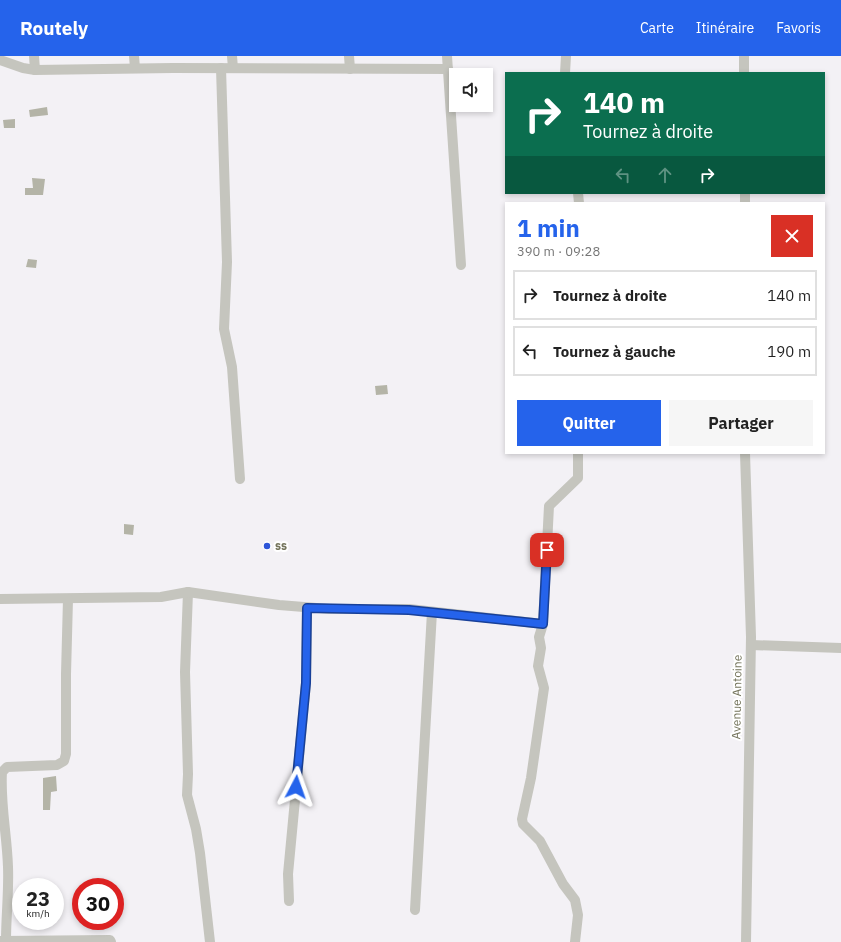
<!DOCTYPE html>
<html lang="fr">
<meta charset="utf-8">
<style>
:root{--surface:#fff;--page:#f6f6f6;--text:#222;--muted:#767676;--line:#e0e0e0;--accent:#2563eb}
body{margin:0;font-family:"IBM Plex Sans",sans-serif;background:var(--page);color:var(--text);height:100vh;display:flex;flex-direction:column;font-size:15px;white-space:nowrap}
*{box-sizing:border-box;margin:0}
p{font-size:13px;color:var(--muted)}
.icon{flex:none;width:22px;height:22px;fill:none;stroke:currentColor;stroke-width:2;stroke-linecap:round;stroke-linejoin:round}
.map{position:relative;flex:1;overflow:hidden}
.details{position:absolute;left:505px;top:146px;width:320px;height:252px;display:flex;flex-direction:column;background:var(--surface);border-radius:0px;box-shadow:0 2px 6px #0003}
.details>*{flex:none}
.guide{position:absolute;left:505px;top:16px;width:320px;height:122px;border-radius:0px;box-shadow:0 2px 6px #0003;background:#0b6e4f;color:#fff;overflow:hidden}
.buttons{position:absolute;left:449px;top:12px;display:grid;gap:8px}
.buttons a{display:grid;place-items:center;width:44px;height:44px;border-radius:0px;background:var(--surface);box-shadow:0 2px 6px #0003;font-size:20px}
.speed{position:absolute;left:12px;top:822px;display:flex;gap:8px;font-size:20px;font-weight:700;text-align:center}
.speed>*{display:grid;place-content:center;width:52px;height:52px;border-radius:50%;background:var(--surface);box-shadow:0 2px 6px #0003;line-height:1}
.speed small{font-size:10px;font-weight:400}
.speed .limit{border:6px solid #d22;background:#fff;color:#111}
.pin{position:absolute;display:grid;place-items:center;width:34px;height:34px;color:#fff;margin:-17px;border-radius:8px;box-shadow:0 2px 6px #0006}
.me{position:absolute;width:44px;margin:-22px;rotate:4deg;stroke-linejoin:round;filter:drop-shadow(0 0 3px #0008)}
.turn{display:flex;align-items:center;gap:14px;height:84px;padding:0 12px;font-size:18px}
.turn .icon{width:52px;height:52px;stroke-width:2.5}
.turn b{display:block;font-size:28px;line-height:34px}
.lanes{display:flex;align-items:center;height:38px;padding:0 12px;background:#0003;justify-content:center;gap:20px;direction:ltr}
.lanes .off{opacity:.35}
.round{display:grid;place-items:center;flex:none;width:42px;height:42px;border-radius:0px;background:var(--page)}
.summary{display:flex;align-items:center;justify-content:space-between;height:68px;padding:0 12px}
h1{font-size:24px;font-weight:700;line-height:30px;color:var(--accent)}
.primary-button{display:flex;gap:8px;margin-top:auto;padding:8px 12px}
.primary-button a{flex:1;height:46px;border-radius:0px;background:var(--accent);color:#fff;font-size:16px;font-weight:700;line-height:46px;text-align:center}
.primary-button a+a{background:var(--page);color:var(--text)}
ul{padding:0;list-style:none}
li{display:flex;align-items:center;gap:12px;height:50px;margin:0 8px 6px;padding:0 4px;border:2px solid var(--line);border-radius:0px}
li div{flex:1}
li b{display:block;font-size:15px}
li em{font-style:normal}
header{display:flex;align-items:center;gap:24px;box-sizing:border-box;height:56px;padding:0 20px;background:var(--accent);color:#fff}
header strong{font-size:19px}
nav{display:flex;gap:22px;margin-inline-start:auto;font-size:14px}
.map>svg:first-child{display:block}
.building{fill:#b4b4a7}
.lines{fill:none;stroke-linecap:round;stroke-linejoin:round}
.minor{stroke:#c5c5be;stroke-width:10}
.route-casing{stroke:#184099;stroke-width:10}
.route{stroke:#2563eb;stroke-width:7}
.poi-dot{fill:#2d55d8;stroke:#fff;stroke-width:1.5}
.labels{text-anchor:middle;stroke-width:4;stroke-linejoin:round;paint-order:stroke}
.poi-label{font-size:12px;font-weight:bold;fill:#75755d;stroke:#fff;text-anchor:start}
.street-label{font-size:12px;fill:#75755d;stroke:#fff}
</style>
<header>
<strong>Routely</strong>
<nav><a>Carte</a><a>Itinéraire</a><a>Favoris</a></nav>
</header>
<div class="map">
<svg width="841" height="886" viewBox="0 0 841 886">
<rect width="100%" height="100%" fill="#f3f1f5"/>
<!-- building -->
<g class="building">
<path d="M47 51 48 59 30 61 29 54Z"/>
<path d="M15 63V72H4L3 64Z"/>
<path d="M32 122 45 123 43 139H25V132H33Z"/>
<path d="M28 203 37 204 36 212 26 211Z"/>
<path d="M387 329 388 338 376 339 375 330Z"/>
<path d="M124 468 134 469 133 479 124 478Z"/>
<path d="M56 720 57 735 51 736 50 754H43V722Z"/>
</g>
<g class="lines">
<!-- minor -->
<g class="minor">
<path d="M34 0 35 14"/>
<path d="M134 0 135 12"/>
<path d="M232 0 233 12"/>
<path d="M349 0 350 13"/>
<path d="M447 0 461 209"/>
<path d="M744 0V17"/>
<path d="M0 4 23 12 35 14 173 12 448 13"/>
<path d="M221 12 227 206 224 273 232 311 240 423"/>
<path d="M565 17 566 0"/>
<path d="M578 137 579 147"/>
<path d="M745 137V147"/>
<path d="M745 397 751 581 746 886"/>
<path d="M188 536 185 616 188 718 187 739 196 773 200 797 210 886"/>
<path d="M0 543 161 541 188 536 279 549 329 553H409L543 568"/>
<path d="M751 589 841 592"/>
<path d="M289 845 288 818 306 627 307 552"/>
<path d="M415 854 432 556"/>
<path d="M1 885 110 884 111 886"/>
<path d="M6 885C6 860 9 835 8 811 7 779 0 747 2 716L7 711 57 709 64 705 66 698V618L68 543"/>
<path d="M575 886 578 859 575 844 563 828 540 785 523 768 522 763 531 722 544 632 538 610 541 592 539 581 543 568 549 450 578 422V397"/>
</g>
</g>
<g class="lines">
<!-- route casing -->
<g class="route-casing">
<path id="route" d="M296 731 306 627 307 552 409 554 543 568 547 494"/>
</g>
<!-- route -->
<use href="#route" class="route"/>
</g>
<!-- markers -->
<circle class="poi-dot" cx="267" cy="490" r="4"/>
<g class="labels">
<!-- poi labels -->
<g class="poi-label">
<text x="275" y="494">ss</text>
</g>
<!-- street labels -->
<g class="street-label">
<text transform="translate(737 641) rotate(-89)" y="4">Avenue Antoine</text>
</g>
</g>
</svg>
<div class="buttons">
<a><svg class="icon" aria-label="sound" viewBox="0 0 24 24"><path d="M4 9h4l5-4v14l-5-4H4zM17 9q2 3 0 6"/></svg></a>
</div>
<div class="speed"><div>23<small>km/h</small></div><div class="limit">30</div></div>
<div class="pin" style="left:547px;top:494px;background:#d93025"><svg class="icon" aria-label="arrive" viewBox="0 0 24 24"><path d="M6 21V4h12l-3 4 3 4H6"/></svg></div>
<svg class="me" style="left:296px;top:731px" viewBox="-20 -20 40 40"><path d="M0-17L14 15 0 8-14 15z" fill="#2563eb" stroke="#fff" stroke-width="4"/></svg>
<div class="guide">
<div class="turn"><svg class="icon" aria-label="right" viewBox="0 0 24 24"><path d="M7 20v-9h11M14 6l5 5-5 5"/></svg><div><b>140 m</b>Tournez à droite</div></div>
<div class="lanes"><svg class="icon off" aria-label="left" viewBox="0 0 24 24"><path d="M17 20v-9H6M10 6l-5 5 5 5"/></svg><svg class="icon off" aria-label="ahead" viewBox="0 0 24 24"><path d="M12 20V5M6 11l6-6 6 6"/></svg><svg class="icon" aria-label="right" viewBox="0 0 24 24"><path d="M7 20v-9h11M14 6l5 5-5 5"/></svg></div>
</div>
<section class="details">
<div class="summary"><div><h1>1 min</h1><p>390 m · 09:28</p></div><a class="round" style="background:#d93025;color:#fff"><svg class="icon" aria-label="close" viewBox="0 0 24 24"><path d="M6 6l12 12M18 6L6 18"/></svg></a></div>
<ul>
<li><svg class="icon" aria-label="right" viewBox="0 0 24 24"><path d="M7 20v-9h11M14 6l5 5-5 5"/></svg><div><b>Tournez à droite</b></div><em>140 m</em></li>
<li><svg class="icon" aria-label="left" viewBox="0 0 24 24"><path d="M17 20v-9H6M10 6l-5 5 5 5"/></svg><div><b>Tournez à gauche</b></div><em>190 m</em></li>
</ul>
<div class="primary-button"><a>Quitter</a><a>Partager</a></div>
</section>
</div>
